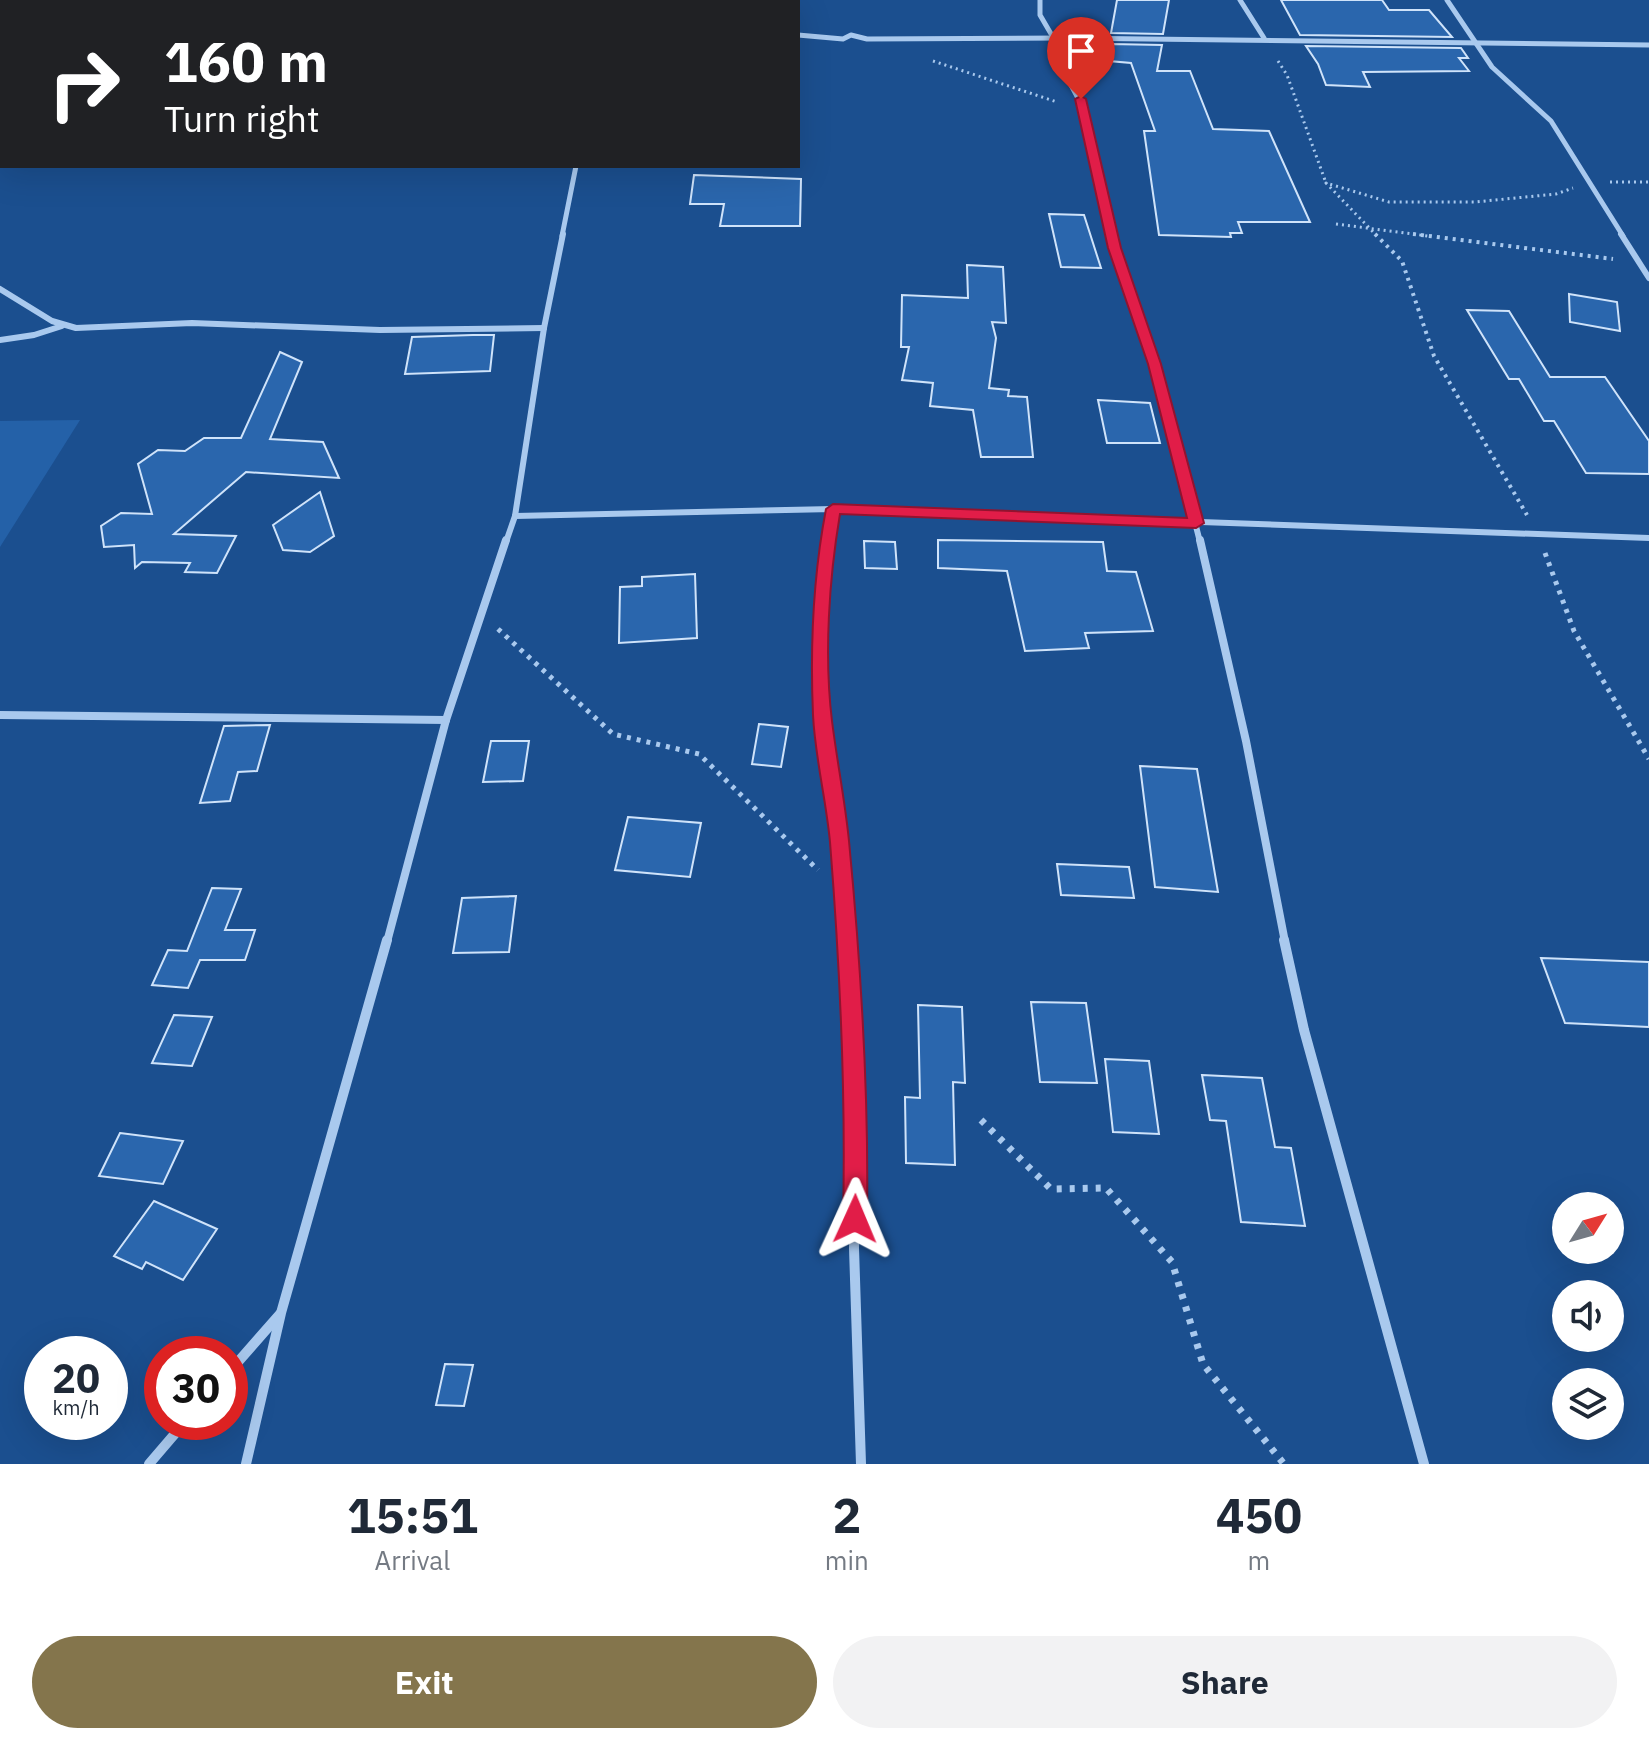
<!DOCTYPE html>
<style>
:root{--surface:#fff;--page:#f2f2f3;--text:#1f2937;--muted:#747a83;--accent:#84754c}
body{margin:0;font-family:"IBM Plex Sans",sans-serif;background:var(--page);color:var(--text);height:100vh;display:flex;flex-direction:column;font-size:30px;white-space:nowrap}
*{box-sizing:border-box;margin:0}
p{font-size:26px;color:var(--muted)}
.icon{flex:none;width:44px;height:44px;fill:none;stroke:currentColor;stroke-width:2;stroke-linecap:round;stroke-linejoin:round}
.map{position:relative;height:1464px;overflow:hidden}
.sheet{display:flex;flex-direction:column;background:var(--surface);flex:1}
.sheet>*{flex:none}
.top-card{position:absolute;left:0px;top:0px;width:800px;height:168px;box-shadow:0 8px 32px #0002;background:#202124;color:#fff;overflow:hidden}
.needle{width:52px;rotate:53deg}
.fabs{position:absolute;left:1552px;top:1192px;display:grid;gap:16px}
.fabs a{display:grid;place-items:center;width:72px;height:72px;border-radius:50%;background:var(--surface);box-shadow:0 8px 32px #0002;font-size:40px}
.speed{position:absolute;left:24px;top:1336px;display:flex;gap:16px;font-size:40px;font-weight:700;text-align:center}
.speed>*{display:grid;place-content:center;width:104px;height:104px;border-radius:50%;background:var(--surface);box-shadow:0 8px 32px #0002;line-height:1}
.speed small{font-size:20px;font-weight:400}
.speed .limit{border:12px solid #d22;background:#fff;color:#111}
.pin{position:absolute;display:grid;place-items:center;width:68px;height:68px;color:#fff;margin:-82px -34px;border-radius:50% 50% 50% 0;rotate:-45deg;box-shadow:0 0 8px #0007}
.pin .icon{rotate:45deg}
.me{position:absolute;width:88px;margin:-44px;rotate:1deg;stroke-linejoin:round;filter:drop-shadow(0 0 6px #0008)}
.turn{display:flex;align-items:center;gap:28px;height:168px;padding:0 32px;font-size:36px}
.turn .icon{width:104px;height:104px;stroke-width:2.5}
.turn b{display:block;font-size:56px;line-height:68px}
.eta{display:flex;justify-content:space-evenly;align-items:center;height:136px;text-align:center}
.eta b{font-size:48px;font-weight:700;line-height:56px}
.button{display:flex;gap:16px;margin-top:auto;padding:16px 32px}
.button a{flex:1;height:92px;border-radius:48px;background:var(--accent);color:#fff;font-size:32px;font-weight:700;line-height:92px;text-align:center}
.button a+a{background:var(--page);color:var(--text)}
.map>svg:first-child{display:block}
.green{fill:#2461a8}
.building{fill:#2a66ad;stroke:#cfe3fa;stroke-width:2}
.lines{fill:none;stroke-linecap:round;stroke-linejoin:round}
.path-far3{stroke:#a9c9ee;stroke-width:3;stroke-dasharray:2 4;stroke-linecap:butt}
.path-far2{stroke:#a9c9ee;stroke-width:4;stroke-dasharray:3 5;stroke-linecap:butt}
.path-far1{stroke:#a9c9ee;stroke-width:5;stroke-dasharray:4 6;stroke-linecap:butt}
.path{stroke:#a9c9ee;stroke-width:7;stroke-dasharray:5 8;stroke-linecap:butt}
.minor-far3{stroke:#a9c9ee;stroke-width:5}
.minor-far2{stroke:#a9c9ee;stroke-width:6}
.minor-far1{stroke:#a9c9ee;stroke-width:8}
.minor{stroke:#a9c9ee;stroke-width:10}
.route{fill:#e11d48;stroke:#92132f;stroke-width:2}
</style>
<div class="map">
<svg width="1649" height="1464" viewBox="0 0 1649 1464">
<rect width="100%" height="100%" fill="#1b4f8f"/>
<!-- green -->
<path class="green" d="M80 420 0 547V421Z"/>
<!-- building -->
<g class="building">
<path d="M1117 0H1169L1163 34 1111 33Z"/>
<path d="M1281 0H1382L1389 10H1429L1452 37 1300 35Z"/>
<path d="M1110 44 1162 45 1157 71H1190L1213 129 1269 131 1310 222H1238L1242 233H1230L1231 237 1159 235 1144 131H1155L1131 63 1109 61Z"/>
<path d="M1306 46 1461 48 1468 58H1459L1469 71 1363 72 1370 87 1326 85 1318 64Z"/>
<path d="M694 175 801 179 800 226H720L724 204H690Z"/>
<path d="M1049 214 1084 215 1101 268 1061 267Z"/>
<path d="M967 265 1003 267 1006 323 992 322 996 338 989 388 1009 390 1008 396 1027 397 1033 457H981L973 410 930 406 933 383 902 380 909 347H901L902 295 968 298Z"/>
<path d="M1569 294 1617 302 1620 331 1570 322Z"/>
<path d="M1467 310 1509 311 1550 377H1605L1649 441V474L1586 473 1554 421H1544L1519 379H1509Z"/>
<path d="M473 335H494L490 371 405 374 412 337Z"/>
<path d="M280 352 302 362 270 439 323 442 339 478 246 472 174 534 236 536 217 573 185 572 190 563 142 562 135 568 134 545 104 547 101 526 121 513 152 514 138 464 158 450 185 451 204 438H241Z"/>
<path d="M1098 400 1150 403 1160 443H1107Z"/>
<path d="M320 492 334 536 310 552 283 550 273 525Z"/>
<path d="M938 540 1103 542 1107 571 1136 572 1153 631 1085 633 1089 648 1025 651 1007 571 938 568Z"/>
<path d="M864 541 895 542 897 569 865 568Z"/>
<path d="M695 574 697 638 619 643 620 587 642 586V577Z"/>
<path d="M759 724 788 727 781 767 752 764Z"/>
<path d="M270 725 257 771 238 772 230 801 200 803 224 726Z"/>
<path d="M491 741H529L523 781 483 782Z"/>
<path d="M1140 766 1197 769 1218 892 1155 887Z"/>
<path d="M628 817 701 823 690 877 615 870Z"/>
<path d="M1057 864 1129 867 1134 898 1061 895Z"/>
<path d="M212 888 241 889 225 930H255L245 960H200L188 988 152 985 168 950 187 951Z"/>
<path d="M516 896 509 952 453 953 462 898Z"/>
<path d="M1541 958 1649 962V1027L1565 1023Z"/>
<path d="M1031 1002 1086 1003 1097 1083 1040 1082Z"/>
<path d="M918 1005 962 1007 965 1083 953 1082 955 1165 906 1163 905 1097 920 1098Z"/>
<path d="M174 1015 212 1017 192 1066 152 1063Z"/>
<path d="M1105 1059 1149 1061 1159 1134 1113 1132Z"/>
<path d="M1202 1075 1262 1078 1275 1147 1291 1148 1305 1226 1241 1222 1226 1121 1210 1120Z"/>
<path d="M120 1133 183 1141 163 1184 99 1176Z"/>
<path d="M154 1201 217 1229 183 1280 146 1262 142 1269 114 1256Z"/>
<path d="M445 1364 473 1365 464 1406 436 1405Z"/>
</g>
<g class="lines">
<!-- path-far3 -->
<g class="path-far3">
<path d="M933 61 1057 102"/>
<path d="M1278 61 1287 75 1326 183"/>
<path d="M1610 182H1649"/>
<path d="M1336 224 1428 236"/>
<path d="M1377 236 1326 183 1389 202H1475L1556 194 1573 188"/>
</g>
<!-- path-far2 -->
<g class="path-far2">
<path d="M1375 234 1402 261 1434 356 1527 515"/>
<path d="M1413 234 1613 259"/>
</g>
<!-- path-far1 -->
<g class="path-far1">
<path d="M1545 553 1574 631 1649 759"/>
<path d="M498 629 613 734 699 754 818 870"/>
</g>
<!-- path -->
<path class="path" d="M981 1120 1051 1189 1106 1188 1172 1262 1203 1364 1284 1464"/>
<!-- minor-far3 -->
<g class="minor-far3">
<path d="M1040 0V15L1054 39 1058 61 1085 111 1094 170 1112 236"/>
<path d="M1240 0 1264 38"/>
<path d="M1447 0 1492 67 1551 121 1623 236"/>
<path d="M798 35 843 39 851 35 867 39 1063 38 1649 45"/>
<path d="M562 236 576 166"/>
</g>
<!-- minor-far2 -->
<g class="minor-far2">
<path d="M1111 234 1161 389 1200 542"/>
<path d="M1621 234 1649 278"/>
<path d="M0 289 52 321 76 328 192 323 380 330 544 328"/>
<path d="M0 340 34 335 62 326"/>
<path d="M515 516 833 509 1649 538"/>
<path d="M506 542 515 516 544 328 563 234"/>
<path d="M827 542 833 509"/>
</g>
<!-- minor-far1 -->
<g class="minor-far1">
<path d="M828 540 821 604 822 717 839 840 845 942"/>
<path d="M1200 540 1246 741 1285 942"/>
<path d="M0 715 446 720"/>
<path d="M387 942 446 720 506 540"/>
</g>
<!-- minor -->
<g class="minor">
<path d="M845 940 857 1130 854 1248 861 1464"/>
<path d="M1284 940 1304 1030 1424 1464"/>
<path d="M230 1371 280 1314"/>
<path d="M149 1464 185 1422"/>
<path d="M246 1464 281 1313 387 940"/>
</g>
</g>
<!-- route -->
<path class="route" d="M1081 96 1086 99 1121 248 1161 364 1204 523 1196 528 840 514C829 579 824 656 832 721 837 761 845 801 849 841 861 966 869 1093 867 1219L863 1227 855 1231 846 1227 843 1219C846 1094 840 967 830 842 826 799 815 757 813 715 810 646 813 577 826 509L833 504 1187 518 1148 364 1108 248 1075 99Z"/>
</svg>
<div class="fabs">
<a><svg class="needle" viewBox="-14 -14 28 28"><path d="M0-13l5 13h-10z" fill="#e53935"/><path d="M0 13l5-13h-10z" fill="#747a83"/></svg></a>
<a><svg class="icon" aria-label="sound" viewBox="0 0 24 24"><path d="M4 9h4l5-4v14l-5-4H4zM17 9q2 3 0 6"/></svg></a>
<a><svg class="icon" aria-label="layers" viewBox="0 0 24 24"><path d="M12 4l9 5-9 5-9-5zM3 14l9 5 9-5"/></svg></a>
</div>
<div class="speed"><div>20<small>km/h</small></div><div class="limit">30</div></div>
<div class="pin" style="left:1081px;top:99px;background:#d93025"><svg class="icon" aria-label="arrive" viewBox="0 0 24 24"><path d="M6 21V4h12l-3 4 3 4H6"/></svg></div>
<svg class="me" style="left:855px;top:1219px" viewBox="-20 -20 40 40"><path d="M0-17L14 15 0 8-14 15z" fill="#e11d48" stroke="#fff" stroke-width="4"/></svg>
<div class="top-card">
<div class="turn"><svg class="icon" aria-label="right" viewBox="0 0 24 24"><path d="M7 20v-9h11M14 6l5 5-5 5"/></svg><div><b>160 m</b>Turn right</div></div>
</div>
</div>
<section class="sheet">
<div class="eta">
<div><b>15:51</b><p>Arrival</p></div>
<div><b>2</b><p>min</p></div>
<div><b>450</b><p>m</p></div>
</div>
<div class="button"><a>Exit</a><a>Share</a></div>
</section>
